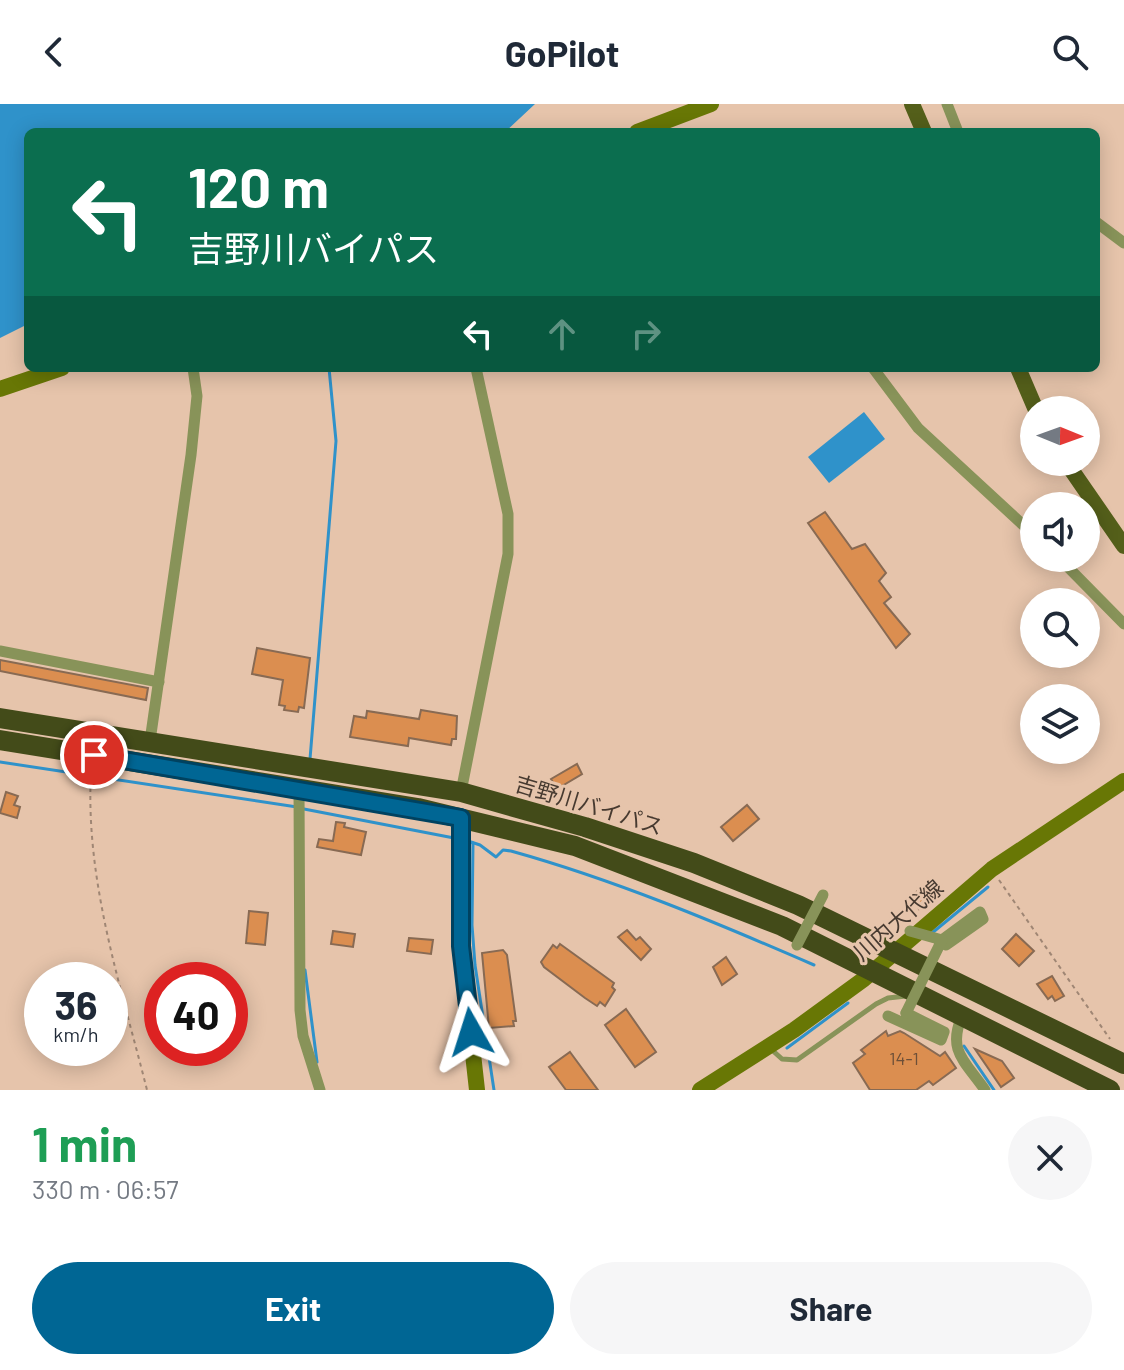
<!DOCTYPE html>
<meta charset="utf-8">
<style>
:root{--surface:#fff;--page:#f6f6f7;--text:#1f2937;--muted:#747a83;--accent:#006694}
body{margin:0;font-family:Barlow,"Noto Sans JP",sans-serif;background:var(--page);color:var(--text);height:100vh;display:flex;flex-direction:column;font-size:30px;white-space:nowrap}
*{box-sizing:border-box;margin:0}
p{font-size:26px;color:var(--muted)}
.icon{flex:none;width:44px;height:44px;fill:none;stroke:currentColor;stroke-width:2;stroke-linecap:round;stroke-linejoin:round}
.map{position:relative;height:986px;overflow:hidden}
.side{display:flex;flex-direction:column;background:var(--surface);flex:1}
.side>*{flex:none}
.banner{position:absolute;left:24px;top:24px;width:1076px;height:244px;border-radius:12px;box-shadow:0 4px 20px #0003;background:#0b6e4f;color:#fff;overflow:hidden}
.needle{width:52px;rotate:91deg}
.tools{position:absolute;left:1020px;top:292px;display:grid;gap:16px}
.tools a{display:grid;place-items:center;width:80px;height:80px;border-radius:50%;background:var(--surface);box-shadow:0 4px 20px #0003;font-size:40px}
.speed{position:absolute;left:24px;top:858px;display:flex;gap:16px;font-size:40px;font-weight:700;text-align:center}
.speed>*{display:grid;place-content:center;width:104px;height:104px;border-radius:50%;background:var(--surface);box-shadow:0 4px 20px #0003;line-height:1}
.speed small{font-size:20px;font-weight:400}
.speed .limit{border:12px solid #d22;background:#fff;color:#111}
.pin{position:absolute;display:grid;place-items:center;width:68px;height:68px;color:#fff;margin:-34px;border:4px solid #fff;border-radius:50%;box-shadow:0 2px 8px #0007}
.me{position:absolute;width:88px;margin:-44px;rotate:354deg;stroke-linejoin:round;filter:drop-shadow(0 0 6px #0008)}
.turn{display:flex;align-items:center;gap:28px;height:168px;padding:0 32px;font-size:36px}
.turn .icon{width:104px;height:104px;stroke-width:2.5}
.turn b{display:block;font-size:56px;line-height:68px}
.lanes{display:flex;align-items:center;height:76px;padding:0 32px;background:#0003;justify-content:center;gap:40px;direction:ltr}
.lanes .off{opacity:.35}
.round{display:grid;place-items:center;flex:none;width:84px;height:84px;border-radius:42px;background:var(--page)}
.head{display:flex;align-items:center;justify-content:space-between;height:136px;padding:0 32px}
h1{font-size:48px;font-weight:700;line-height:60px;color:#1e9e55}
.button{display:flex;gap:16px;margin-top:auto;padding:16px 32px}
.button a{flex:1;height:92px;border-radius:48px;background:var(--accent);color:#fff;font-size:32px;font-weight:700;line-height:92px;text-align:center}
.button a+a{background:var(--page);color:var(--text)}
header{display:flex;justify-content:space-between;align-items:center;height:104px;padding:0 32px;background:var(--surface);font-size:36px;font-weight:700}
.map>svg:first-child{display:block}
.water{fill:#2f92ca}
.lines{fill:none;stroke-linecap:round;stroke-linejoin:round}
.stream{stroke:#2f92ca;stroke-width:3}
.building{fill:#db8e50;stroke:#886a53;stroke-width:2}
.path{stroke:#9f8674;stroke-width:2;stroke-dasharray:4 4;stroke-linecap:butt}
.lane{stroke:#889359;stroke-width:5}
.street{stroke:#889359;stroke-width:11}
.secondary{stroke:#687705;stroke-width:16}
.primary{stroke:#545f1a;stroke-width:16}
.highway{stroke:#434b19;stroke-width:20}
.street-bridge{stroke:#889359;stroke-width:11}
.route-casing{stroke:#004260;stroke-width:20}
.route{stroke:#006694;stroke-width:14}
.labels{text-anchor:middle;stroke-width:6;stroke-linejoin:round;paint-order:stroke}
.number-label{font-size:18px;fill:#6c4f38}
.street-label{font-size:22px;fill:#473a30;stroke:#e6c4ab}
</style>
<header><svg class="icon" aria-label="back" viewBox="0 0 24 24"><path d="M15 5l-7 7 7 7"/></svg>GoPilot<svg class="icon" aria-label="search" viewBox="0 0 24 24"><circle cx="10" cy="10" r="6"/><path d="M15 15l6 6"/></svg></header>
<div class="map">
<svg width="1124" height="986" viewBox="0 0 1124 986">
<rect width="100%" height="100%" fill="#e6c4ab"/>
<!-- water -->
<g class="water">
<path d="M0 0H535L505 28H28V220L0 234Z"/>
<path d="M864 308 885 335 829 379 808 353Z"/>
</g>
<g class="lines">
<!-- stream -->
<g class="stream">
<path d="M310 655 336 337 329 264"/>
<path d="M0 658 297 703"/>
<path d="M304 705 454 734"/>
<path d="M469 738 473 739 472 821 475 861 494 986"/>
<path d="M471 738 480 741 496 753 503 746 511 747C615 776 715 818 814 861"/>
<path d="M932 829 988 783"/>
<path d="M305 866 317 958"/>
<path d="M964 942 994 986"/>
<path d="M787 944 848 899"/>
</g>
</g>
<!-- building -->
<g class="building">
<path d="M825 408 852 445 865 440 886 469 879 477 891 493 884 499 910 530 896 544 808 419Z"/>
<path d="M257 544 310 554 304 604 299 603 298 608 284 606 285 602 279 601 283 576 252 570Z"/>
<path d="M0 556 148 584 146 596 0 567Z"/>
<path d="M421 606 457 612 456 635H452L451 641 409 634 408 642 350 633 354 612 366 614 367 607 419 615Z"/>
<path d="M577 660 582 670 557 685 551 675Z"/>
<path d="M6 688 18 692 14 701 20 703 17 714 0 709Z"/>
<path d="M747 701 759 715 733 737 721 723Z"/>
<path d="M336 718 345 719 344 723 366 728 361 751 317 743 319 735 333 737Z"/>
<path d="M933 777 941 790 919 805 910 792Z"/>
<path d="M249 807 268 809 265 841 246 839Z"/>
<path d="M627 826 636 836 640 833 651 845 641 856 618 833Z"/>
<path d="M333 827 355 830 353 843 331 840Z"/>
<path d="M1016 830 1034 847 1019 862 1002 845Z"/>
<path d="M409 834 433 836 431 850 407 847Z"/>
<path d="M560 840 614 879 612 883 615 886 605 902 600 898 597 902 585 894 544 863 541 858 553 841 557 844Z"/>
<path d="M503 846 507 851 516 917H513L514 922 489 924 482 849Z"/>
<path d="M726 853 737 870 722 881 713 863Z"/>
<path d="M1052 872 1064 892 1055 897 1052 892 1048 895 1037 880Z"/>
<path d="M626 905 656 948 635 963 605 921Z"/>
<path d="M886 927 888 932 900 927 904 929 940 952 945 948 956 964 933 981 929 977 916 986H870L853 959 865 950 861 946Z"/>
<path d="M975 945 1002 957 1014 974 1001 983Z"/>
<path d="M570 948 598 986H566L549 963Z"/>
</g>
<g class="lines">
<!-- path -->
<g class="path">
<path d="M91 668C85 777 121 882 147 986"/>
<path d="M999 776 1110 935"/>
</g>
<!-- lane -->
<path class="lane" d="M772 946 782 955 797 956 876 900 888 894 906 892"/>
<!-- street -->
<g class="street">
<path d="M947 0 958 28"/>
<path d="M1096 118 1124 139"/>
<path d="M873 264 918 324 1034 431"/>
<path d="M1059 454 1124 520"/>
<path d="M0 547 159 578"/>
<path d="M150 637 191 351 197 292 193 264"/>
<path d="M299 685 300 906 303 932 320 986"/>
<path d="M461 688 508 450V410L476 264"/>
<path d="M942 836 980 808 983 815 946 841"/>
<path d="M888 912 941 936 944 928 906 909"/>
<path d="M962 912C947 947 965 957 985 986"/>
</g>
<!-- secondary -->
<g class="secondary">
<path d="M637 28 711 0"/>
<path d="M0 285 62 264"/>
<path d="M461 714V842L477 986"/>
<path d="M700 986 794 926 864 875 992 765 1124 677"/>
</g>
<!-- primary -->
<g class="primary">
<path d="M912 0 924 28"/>
<path d="M1018 264 1036 306"/>
<path d="M1066 358 1124 442"/>
</g>
<!-- highway -->
<g class="highway">
<path d="M0 614 461 688 585 723 694 759 798 801 1124 960"/>
<path d="M0 636 418 704 575 742 782 822 1110 986"/>
</g>
<!-- street-bridge -->
<g class="street-bridge">
<path d="M797 841 823 791"/>
<path d="M906 909 942 836 910 827"/>
</g>
</g>
<g class="lines">
<!-- route casing -->
<g class="route-casing">
<path id="route" d="M94 651 461 714V842L471 928"/>
</g>
<!-- route -->
<use href="#route" class="route"/>
</g>
<g class="labels">
<!-- number labels -->
<g class="number-label">
<text x="904" y="961">14-1</text>
</g>
<!-- street labels -->
<g class="street-label">
<text transform="translate(589 701) rotate(17)" y="8">吉野川バイパス</text>
<text transform="translate(898 816) rotate(-41)" y="8">川内大代線</text>
</g>
</g>
</svg>
<div class="tools">
<a><svg class="needle" viewBox="-14 -14 28 28"><path d="M0-13l5 13h-10z" fill="#e53935"/><path d="M0 13l5-13h-10z" fill="#747a83"/></svg></a>
<a><svg class="icon" aria-label="sound" viewBox="0 0 24 24"><path d="M4 9h4l5-4v14l-5-4H4zM17 9q2 3 0 6"/></svg></a>
<a><svg class="icon" aria-label="search" viewBox="0 0 24 24"><circle cx="10" cy="10" r="6"/><path d="M15 15l6 6"/></svg></a>
<a><svg class="icon" aria-label="layers" viewBox="0 0 24 24"><path d="M12 4l9 5-9 5-9-5zM3 14l9 5 9-5"/></svg></a>
</div>
<div class="speed"><div>36<small>km/h</small></div><div class="limit">40</div></div>
<div class="pin" style="left:94px;top:651px;background:#d93025"><svg class="icon" aria-label="arrive" viewBox="0 0 24 24"><path d="M6 21V4h12l-3 4 3 4H6"/></svg></div>
<svg class="me" style="left:471px;top:928px" viewBox="-20 -20 40 40"><path d="M0-17L14 15 0 8-14 15z" fill="#006694" stroke="#fff" stroke-width="4"/></svg>
<div class="banner">
<div class="turn"><svg class="icon" aria-label="left" viewBox="0 0 24 24"><path d="M17 20v-9H6M10 6l-5 5 5 5"/></svg><div><b>120 m</b>吉野川バイパス</div></div>
<div class="lanes"><svg class="icon" aria-label="left" viewBox="0 0 24 24"><path d="M17 20v-9H6M10 6l-5 5 5 5"/></svg><svg class="icon off" aria-label="ahead" viewBox="0 0 24 24"><path d="M12 20V5M6 11l6-6 6 6"/></svg><svg class="icon off" aria-label="right" viewBox="0 0 24 24"><path d="M7 20v-9h11M14 6l5 5-5 5"/></svg></div>
</div>
</div>
<section class="side">
<div class="head"><div><h1>1 min</h1><p>330 m · 06:57</p></div><a class="round"><svg class="icon" aria-label="close" viewBox="0 0 24 24"><path d="M6 6l12 12M18 6L6 18"/></svg></a></div>
<div class="button"><a>Exit</a><a>Share</a></div>
</section>
